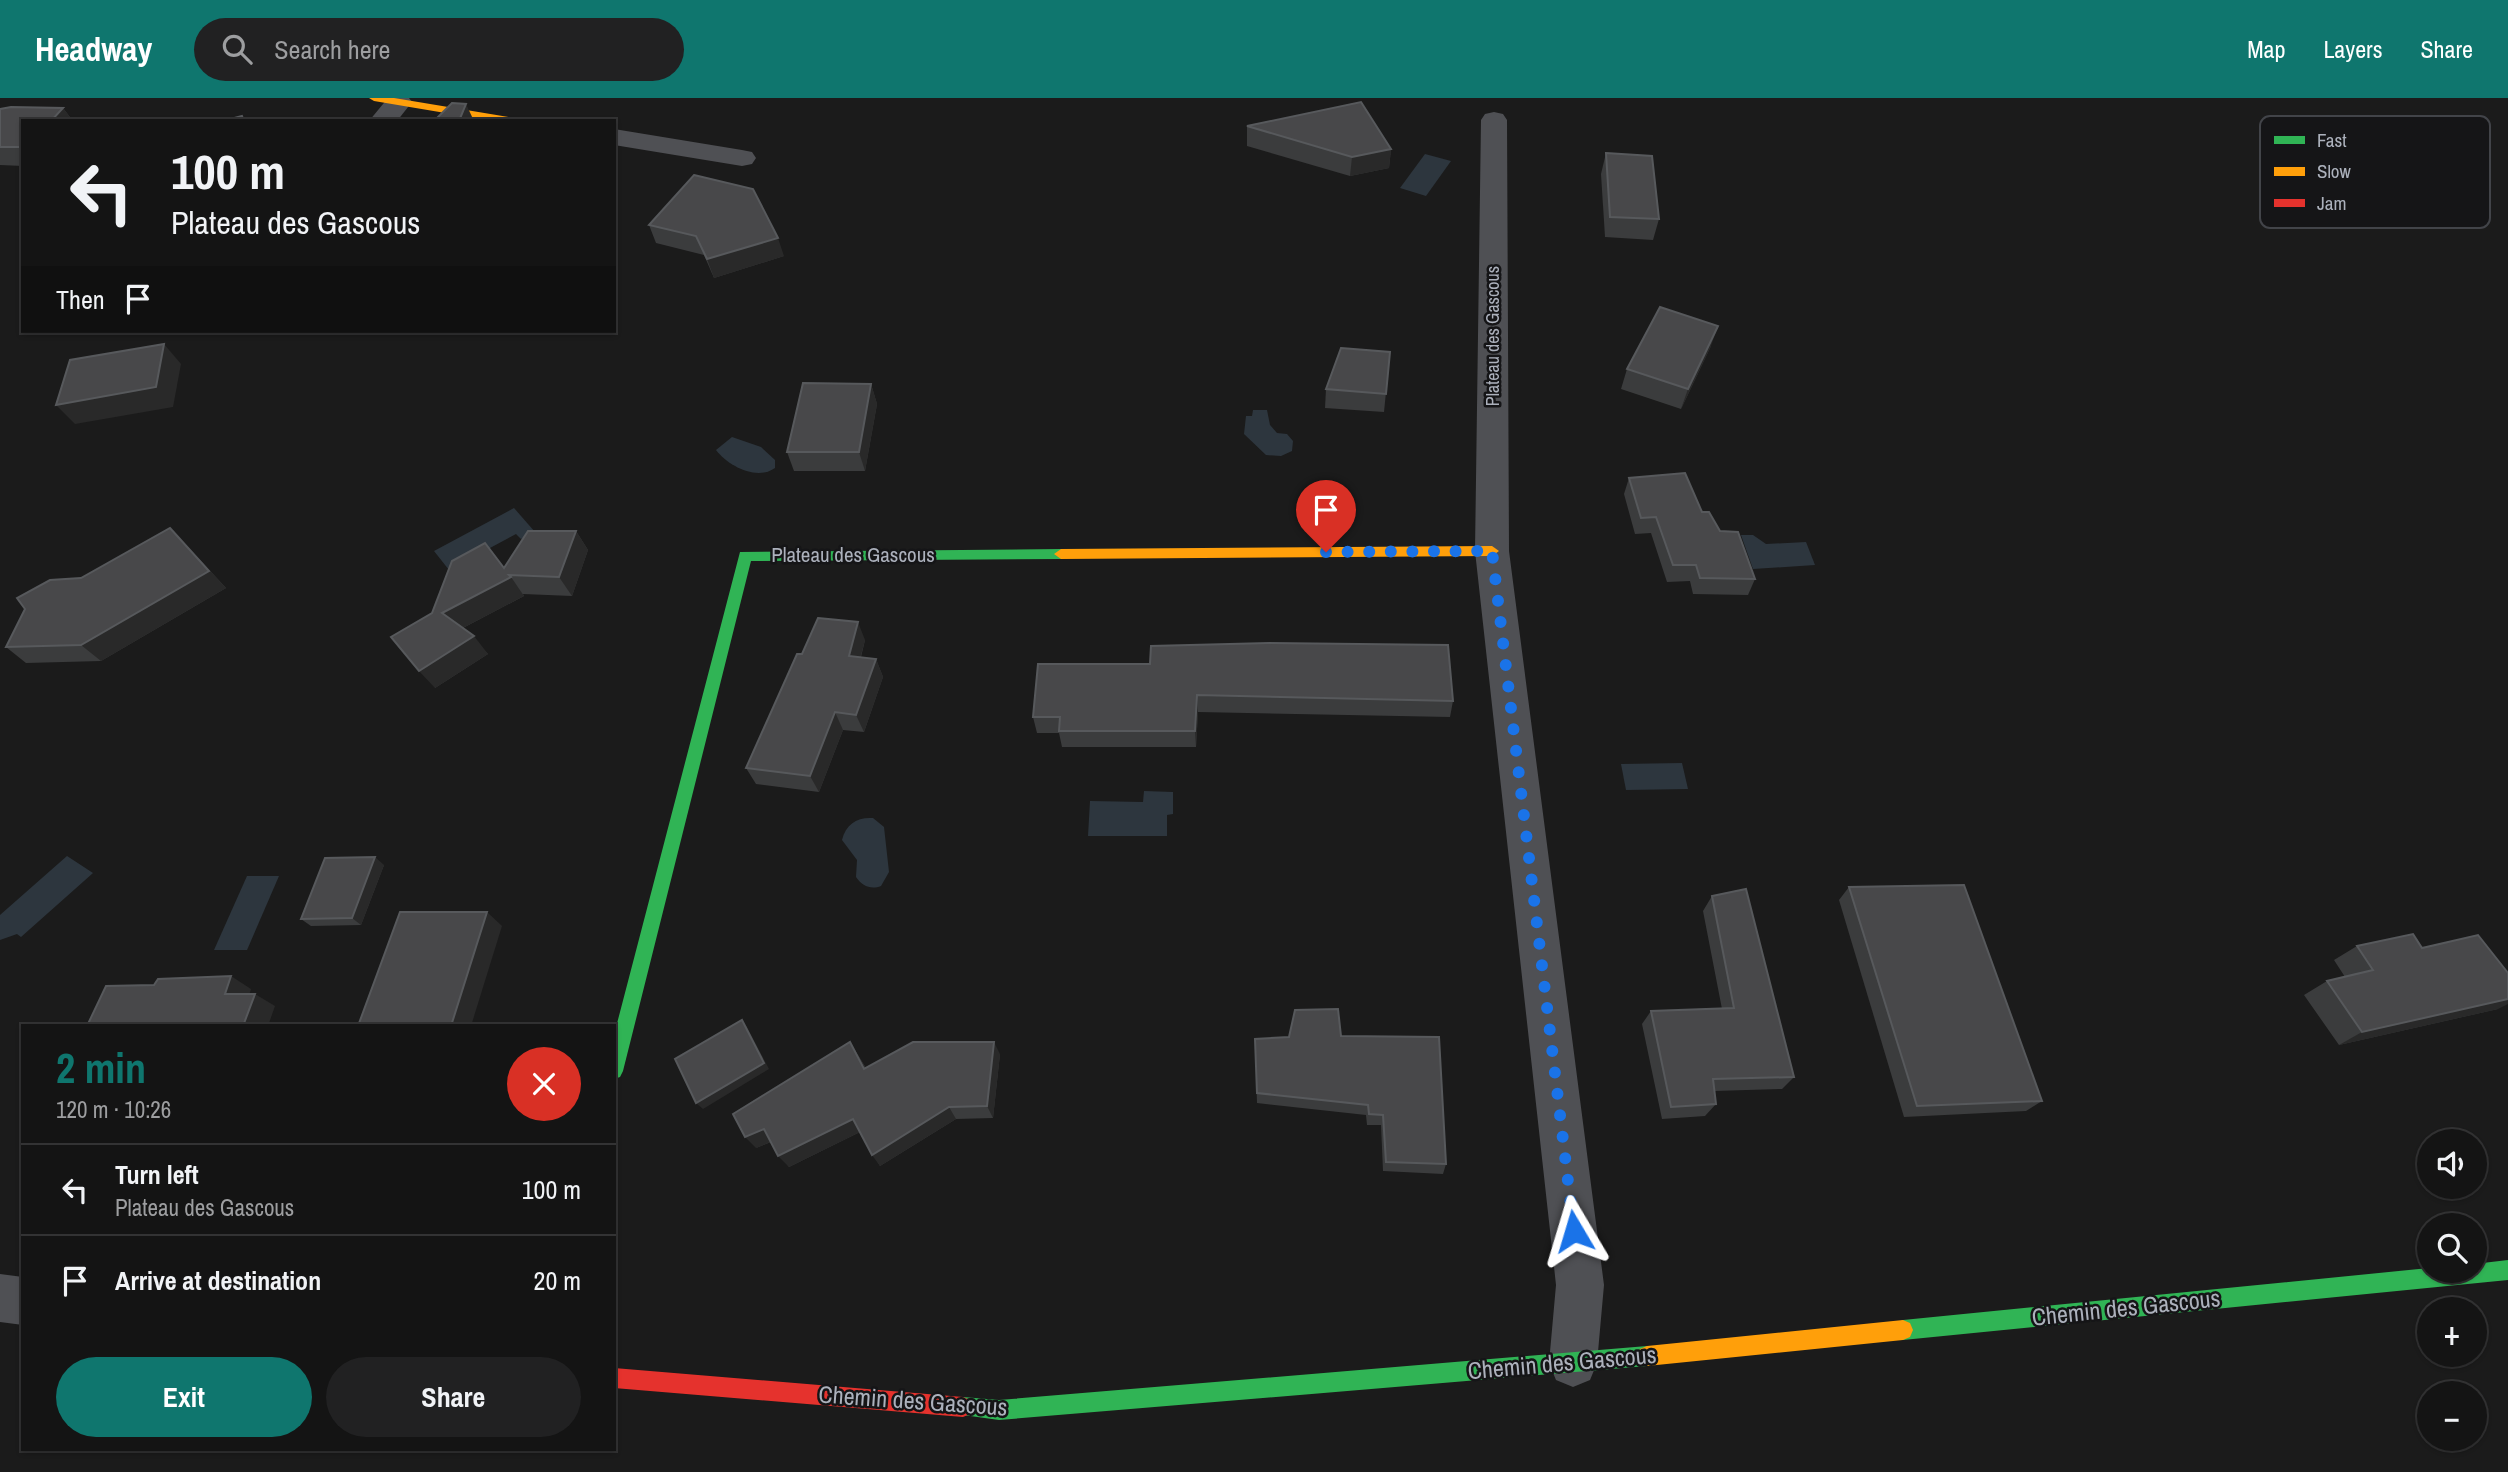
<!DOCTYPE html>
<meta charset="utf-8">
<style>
:root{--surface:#141414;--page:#212122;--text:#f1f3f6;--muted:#9d9ea0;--line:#333334;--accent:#0f766e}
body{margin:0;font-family:"Archivo Narrow",sans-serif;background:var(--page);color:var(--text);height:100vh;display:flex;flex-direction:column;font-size:26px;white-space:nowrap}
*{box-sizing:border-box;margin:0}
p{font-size:23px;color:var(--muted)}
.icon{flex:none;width:38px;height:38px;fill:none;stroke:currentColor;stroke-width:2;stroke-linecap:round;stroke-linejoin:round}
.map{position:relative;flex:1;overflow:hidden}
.panel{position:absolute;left:21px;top:926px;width:595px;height:427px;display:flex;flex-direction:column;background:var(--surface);border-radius:0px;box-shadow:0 2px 5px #0004,0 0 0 2px var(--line)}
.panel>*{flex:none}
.top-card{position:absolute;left:21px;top:21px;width:595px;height:214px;border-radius:0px;box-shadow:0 2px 5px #0004,0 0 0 2px var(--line);background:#141414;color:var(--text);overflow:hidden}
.tools{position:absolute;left:2417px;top:1031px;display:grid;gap:14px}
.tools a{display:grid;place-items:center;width:70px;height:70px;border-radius:50%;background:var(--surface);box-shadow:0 2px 5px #0004,0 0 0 2px var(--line);font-size:35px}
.pin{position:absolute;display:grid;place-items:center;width:60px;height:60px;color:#fff;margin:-72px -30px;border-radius:50% 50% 50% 0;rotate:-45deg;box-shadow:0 0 7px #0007}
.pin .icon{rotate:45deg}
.me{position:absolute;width:77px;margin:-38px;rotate:353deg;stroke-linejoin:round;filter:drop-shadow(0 0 5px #0008)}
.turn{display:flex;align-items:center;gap:24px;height:147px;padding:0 35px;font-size:32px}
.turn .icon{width:91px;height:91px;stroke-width:2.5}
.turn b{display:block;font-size:49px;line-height:60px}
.then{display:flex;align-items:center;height:66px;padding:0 35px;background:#0003;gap:14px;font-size:26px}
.round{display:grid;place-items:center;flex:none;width:74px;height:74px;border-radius:37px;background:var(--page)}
.headline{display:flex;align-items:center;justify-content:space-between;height:119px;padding:0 35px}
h1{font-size:42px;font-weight:700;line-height:52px;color:var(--accent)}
.primary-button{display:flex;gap:14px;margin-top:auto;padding:14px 35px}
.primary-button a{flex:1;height:80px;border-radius:42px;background:var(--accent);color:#fff;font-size:28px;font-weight:700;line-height:80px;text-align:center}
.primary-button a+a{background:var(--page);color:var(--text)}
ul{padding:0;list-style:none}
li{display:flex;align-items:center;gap:21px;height:91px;padding:0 35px;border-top:2px solid var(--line)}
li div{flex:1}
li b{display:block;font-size:26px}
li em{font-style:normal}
header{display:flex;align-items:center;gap:42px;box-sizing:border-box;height:98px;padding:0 35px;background:var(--accent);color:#fff}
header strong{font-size:33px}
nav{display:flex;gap:38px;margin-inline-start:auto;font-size:24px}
.search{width:490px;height:63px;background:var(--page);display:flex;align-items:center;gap:18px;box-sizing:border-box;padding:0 24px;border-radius:38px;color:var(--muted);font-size:26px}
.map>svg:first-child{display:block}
.water{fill:#2d363e}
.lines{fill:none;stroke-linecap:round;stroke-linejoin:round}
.street{fill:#4f5054;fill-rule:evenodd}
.fast{fill:#30b455;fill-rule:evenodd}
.slow{fill:#ff9f0a;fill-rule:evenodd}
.jam{fill:#e5322d;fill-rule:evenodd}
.wall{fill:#3b3c3d}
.shaded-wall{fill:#292929}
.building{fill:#48484a;stroke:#57595c;stroke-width:2}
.route{stroke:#1a73e8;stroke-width:12;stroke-dasharray:0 21.6}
.labels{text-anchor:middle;stroke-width:5;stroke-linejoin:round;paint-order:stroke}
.far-street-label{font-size:18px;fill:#acb1bc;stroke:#151517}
.street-label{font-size:21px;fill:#acb1bc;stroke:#151517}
.near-street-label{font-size:24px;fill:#acb1bc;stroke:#151517}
.key{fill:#151517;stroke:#424449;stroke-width:2}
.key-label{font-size:19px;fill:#acb1bc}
</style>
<header>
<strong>Headway</strong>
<div class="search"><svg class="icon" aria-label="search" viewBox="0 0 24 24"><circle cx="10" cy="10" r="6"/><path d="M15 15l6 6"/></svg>Search here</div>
<nav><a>Map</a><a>Layers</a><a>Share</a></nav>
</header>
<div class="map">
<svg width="2508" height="1374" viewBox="0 0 2508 1374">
<rect width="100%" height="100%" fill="#1b1b1b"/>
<!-- water -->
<g class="water">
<path d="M1425 56 1451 63 1426 98 1400 90Z"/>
<path d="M1253 312H1267L1270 327 1277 335 1287 336 1293 343 1292 353 1281 358 1266 357 1244 336 1246 318H1252Z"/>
<path d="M732 339 761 349 775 362V370C757 383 728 368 716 352Z"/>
<path d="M514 410 535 434 521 441 516 436 449 472 434 453Z"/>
<path d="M1741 437H1753L1766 446 1806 444 1815 467 1753 471Z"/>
<path d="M1682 665 1688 691 1626 692 1621 666Z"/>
<path d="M1144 693 1173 694V716L1167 717V738H1088L1090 703 1143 704Z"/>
<path d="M873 720 884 729 889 774 881 788C871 792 862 788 856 779L857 762 842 742C846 726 857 719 873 720Z"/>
<path d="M67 758 93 775 21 839 17 836 0 842V817Z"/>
<path d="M247 778H279L247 852H214Z"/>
</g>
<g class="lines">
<!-- street -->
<g class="street">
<path d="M388 0H409L412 4 397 23H369Z"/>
<path d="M1494 14 1503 16 1507 22 1509 453 1604 1187 1597 1265 1590 1282 1573 1289 1556 1282 1549 1265 1556 1187 1475 453 1481 22 1485 16Z"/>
<path d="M614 31 742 52 752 54 756 60 752 66 742 68 614 47Z"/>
<path d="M0 1176 23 1179V1227L0 1224Z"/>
</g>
<!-- fast -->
<g class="fast">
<path d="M1061 451 1068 456 1061 461 751 463 623 973 620 979 614 981V937L740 454Z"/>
<path d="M2508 1162V1182L1903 1242 1896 1239 1893 1232 1896 1225 1903 1222 2429 1170V1172H2474V1166Z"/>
<path d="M1647 1248 1654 1251 1657 1258 1654 1265 1647 1268 999 1322 956 1316 953 1309 956 1302 963 1299 999 1302Z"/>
</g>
<!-- slow -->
<g class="slow">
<path d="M369 0H394L515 20 520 23H493L374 3Z"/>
<path d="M1492 448 1499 453 1492 458 1061 461 1054 456 1061 451Z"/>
<path d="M1903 1222 1910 1225 1913 1232 1910 1239 1903 1242 1647 1268 1640 1265 1637 1258 1640 1251 1647 1248Z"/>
</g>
<!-- jam -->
<path class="jam" d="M614 1270 963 1299 970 1302 973 1309 970 1316 963 1319 614 1290Z"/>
</g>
<!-- wall -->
<g class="wall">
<path d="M63 10 73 23H23V68L0 67V11Z"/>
<path d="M1247 28 1391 51 1389 70 1350 78 1247 48Z"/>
<path d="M1606 55 1659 121 1653 142 1605 139 1601 76Z"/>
<path d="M649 127 784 158 714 180 704 157 656 145Z"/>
<path d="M1711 248 1681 311 1621 291 1627 271Z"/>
<path d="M1390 254 1384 314 1325 310 1326 291Z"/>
<path d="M871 286 877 306 865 373H794L787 354Z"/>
<path d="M1629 380 1702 414 1720 433 1755 481 1748 497 1693 496 1690 483 1667 484 1651 435 1635 436 1624 396Z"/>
<path d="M576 433 588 452 572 498 523 496 524 498 463 530 488 556 435 590 432 515 504 470Z"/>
<path d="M186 447 226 490 101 563 26 565 6 549 81 480Z"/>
<path d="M865 542 861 559 876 561 883 579 864 634 843 632 819 694 756 686 746 670 802 556Z"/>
<path d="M1038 566 1453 603 1450 619 1198 614 1196 649H1062L1059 635H1037L1033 619Z"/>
<path d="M384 767 361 827 311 828 301 821Z"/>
<path d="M1849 789 2042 1003 2026 1013 1904 1019 1839 802Z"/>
<path d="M1712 798 1794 979 1782 991 1714 993 1716 1006 1705 1018 1662 1021 1642 926 1651 913 1722 911 1703 813Z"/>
<path d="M2357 848 2422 850 2498 911 2339 947 2304 897 2327 883 2345 879 2334 862Z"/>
<path d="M1341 938 1446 1066 1443 1076 1383 1073 1381 1027H1367L1366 1017 1257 1005 1255 941 1289 939Z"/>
<path d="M850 944 866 970 1000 956 993 1020 956 1021 880 1068 860 1034 789 1069 771 1044 756 1050Z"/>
</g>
<!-- shaded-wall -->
<g class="shaded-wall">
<path d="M466 6 474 23H459Z"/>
<path d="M63 10 73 23H51Z"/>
<path d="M1391 51 1389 70 1350 78 1352 59Z"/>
<path d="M778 140 784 158 714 180 707 161Z"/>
<path d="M1718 228 1711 248 1681 311 1688 291Z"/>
<path d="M164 246 181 266 173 309 75 326 56 307Z"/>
<path d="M871 286 877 306 865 373 859 354Z"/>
<path d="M170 430 226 490 101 563 81 547Z"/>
<path d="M576 433 588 452 572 498 559 479Z"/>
<path d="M511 479 524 498 457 533 442 515Z"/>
<path d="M858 524 865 542 856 576 849 558Z"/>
<path d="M474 538 488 556 435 590 419 573Z"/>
<path d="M876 561 883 579 864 634 856 617Z"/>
<path d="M1197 597 1198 614 1196 649 1195 633Z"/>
<path d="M835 614 843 632 819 694 810 678Z"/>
<path d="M375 759 384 767 361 827 352 820Z"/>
<path d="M487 814 502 828 471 928H451Z"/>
<path d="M231 878 251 891 246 909 225 896Z"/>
<path d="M255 896 275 908 268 928H243Z"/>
<path d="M2508 901V906L2498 911 2339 947 2362 934Z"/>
<path d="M742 922 747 929 769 971 703 1011 696 1005Z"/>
<path d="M850 944 858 957 873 983 864 971Z"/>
<path d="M994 944 1000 956 993 1020 987 1008Z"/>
<path d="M949 1009 956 1021 880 1068 872 1057Z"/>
<path d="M853 1021 862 1033 789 1069 778 1058Z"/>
<path d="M764 1031 775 1042 756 1050 745 1039Z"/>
</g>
<!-- building -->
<g class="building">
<path d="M1361 4 1391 51 1352 59 1247 28Z"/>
<path d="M452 5 466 6 459 23H434Z"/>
<path d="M11 9 63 10 51 23H23V49H0V11Z"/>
<path d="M242 18 244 23H223Z"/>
<path d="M1606 55 1652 58 1659 121 1610 119Z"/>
<path d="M694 77 753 91 778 140 707 161 696 138 649 127Z"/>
<path d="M1660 209 1718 228 1688 291 1627 271Z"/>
<path d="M164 246 156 289 56 307 70 262Z"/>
<path d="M1341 250 1390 254 1386 296 1326 291Z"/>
<path d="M803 285 871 286 859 354H787Z"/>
<path d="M1685 375 1702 414H1709L1720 433 1738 434 1755 481 1700 480 1696 467H1673L1656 419 1641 420 1629 380Z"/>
<path d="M170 430 209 473 81 547 6 549 25 511 17 500 50 482 81 480Z"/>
<path d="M528 433H576L559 479 509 477 511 479 442 515 474 538 419 573 391 539 432 515 452 463 485 445 504 470Z"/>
<path d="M818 520 858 524 849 558 876 561 856 617 835 614 810 678 746 670 797 556H802Z"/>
<path d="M1269 545 1448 547 1453 603 1197 597 1195 633H1059L1060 619H1033L1038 566H1150L1151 548Z"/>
<path d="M375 759 352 820 301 821 325 760Z"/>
<path d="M1964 787 2042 1003 1917 1008 1849 789Z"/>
<path d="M1746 791 1794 979 1713 981 1716 1006 1671 1009 1651 913 1734 910 1712 798Z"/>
<path d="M400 814H487L451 928H358Z"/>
<path d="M2413 836 2422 850 2478 837 2508 875V901L2362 934 2327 883 2373 872 2357 848Z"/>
<path d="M231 878 225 896H255L243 928H87L106 888 154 887 158 881Z"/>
<path d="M1338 911 1341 938 1439 939 1446 1066 1386 1064 1383 1017 1369 1016 1368 1007 1257 995 1255 941 1289 939 1295 912Z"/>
<path d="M742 922 764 965 696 1005 675 961Z"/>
<path d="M850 944 864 971 913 944H994L987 1008 949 1009 872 1057 853 1021 778 1058 764 1031 745 1039 733 1016Z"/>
</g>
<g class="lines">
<!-- route -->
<path class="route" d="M1326 454 1492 453 1574 1133"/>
</g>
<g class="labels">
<!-- far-street labels -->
<g class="far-street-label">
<text transform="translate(1493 238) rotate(-90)" y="6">Plateau des Gascous</text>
</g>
<!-- street labels -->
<g class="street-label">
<text x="853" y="464">Plateau des Gascous</text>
</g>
<!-- near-street labels -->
<g class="near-street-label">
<text transform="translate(2126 1210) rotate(-6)" y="8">Chemin des Gascous</text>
<text transform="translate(1562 1265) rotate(-5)" y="8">Chemin des Gascous</text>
<text transform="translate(913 1303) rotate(4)" y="8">Chemin des Gascous</text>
</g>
</g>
<!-- legend -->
<rect x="2260" y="18" width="230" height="112" rx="10" class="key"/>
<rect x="2274" y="38" width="31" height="8" fill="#30b455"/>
<rect x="2274" y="69" width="31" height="9" fill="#ff9f0a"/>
<rect x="2274" y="101" width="31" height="8" fill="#e5322d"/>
<g class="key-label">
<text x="2317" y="49">Fast</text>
<text x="2317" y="80">Slow</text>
<text x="2317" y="112">Jam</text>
</g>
</svg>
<div class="tools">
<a><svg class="icon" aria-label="sound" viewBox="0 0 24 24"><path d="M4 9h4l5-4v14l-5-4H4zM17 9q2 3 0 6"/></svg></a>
<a><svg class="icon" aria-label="search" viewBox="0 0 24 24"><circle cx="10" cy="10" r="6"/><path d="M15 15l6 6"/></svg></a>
<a>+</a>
<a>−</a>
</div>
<div class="pin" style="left:1326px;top:454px;background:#d93025"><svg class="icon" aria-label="arrive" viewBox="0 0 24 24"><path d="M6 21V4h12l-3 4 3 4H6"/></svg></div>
<svg class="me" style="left:1574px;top:1133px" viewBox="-20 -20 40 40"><path d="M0-17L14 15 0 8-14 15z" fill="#1a73e8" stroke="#fff" stroke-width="4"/></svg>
<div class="top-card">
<div class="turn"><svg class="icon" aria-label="left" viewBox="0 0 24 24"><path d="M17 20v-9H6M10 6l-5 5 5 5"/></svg><div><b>100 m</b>Plateau des Gascous</div></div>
<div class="then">Then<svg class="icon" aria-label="arrive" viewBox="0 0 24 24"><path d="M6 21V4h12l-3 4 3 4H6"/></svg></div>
</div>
<section class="panel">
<div class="headline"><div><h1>2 min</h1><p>120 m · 10:26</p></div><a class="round" style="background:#d93025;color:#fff"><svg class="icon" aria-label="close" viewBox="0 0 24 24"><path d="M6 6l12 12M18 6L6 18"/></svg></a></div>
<ul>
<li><svg class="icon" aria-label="left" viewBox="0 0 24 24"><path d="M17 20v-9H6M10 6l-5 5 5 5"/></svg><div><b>Turn left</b><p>Plateau des Gascous</p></div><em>100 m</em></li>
<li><svg class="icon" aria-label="arrive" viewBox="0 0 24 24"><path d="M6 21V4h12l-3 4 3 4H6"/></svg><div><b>Arrive at destination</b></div><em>20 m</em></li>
</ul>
<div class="primary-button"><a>Exit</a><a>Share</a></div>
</section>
</div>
